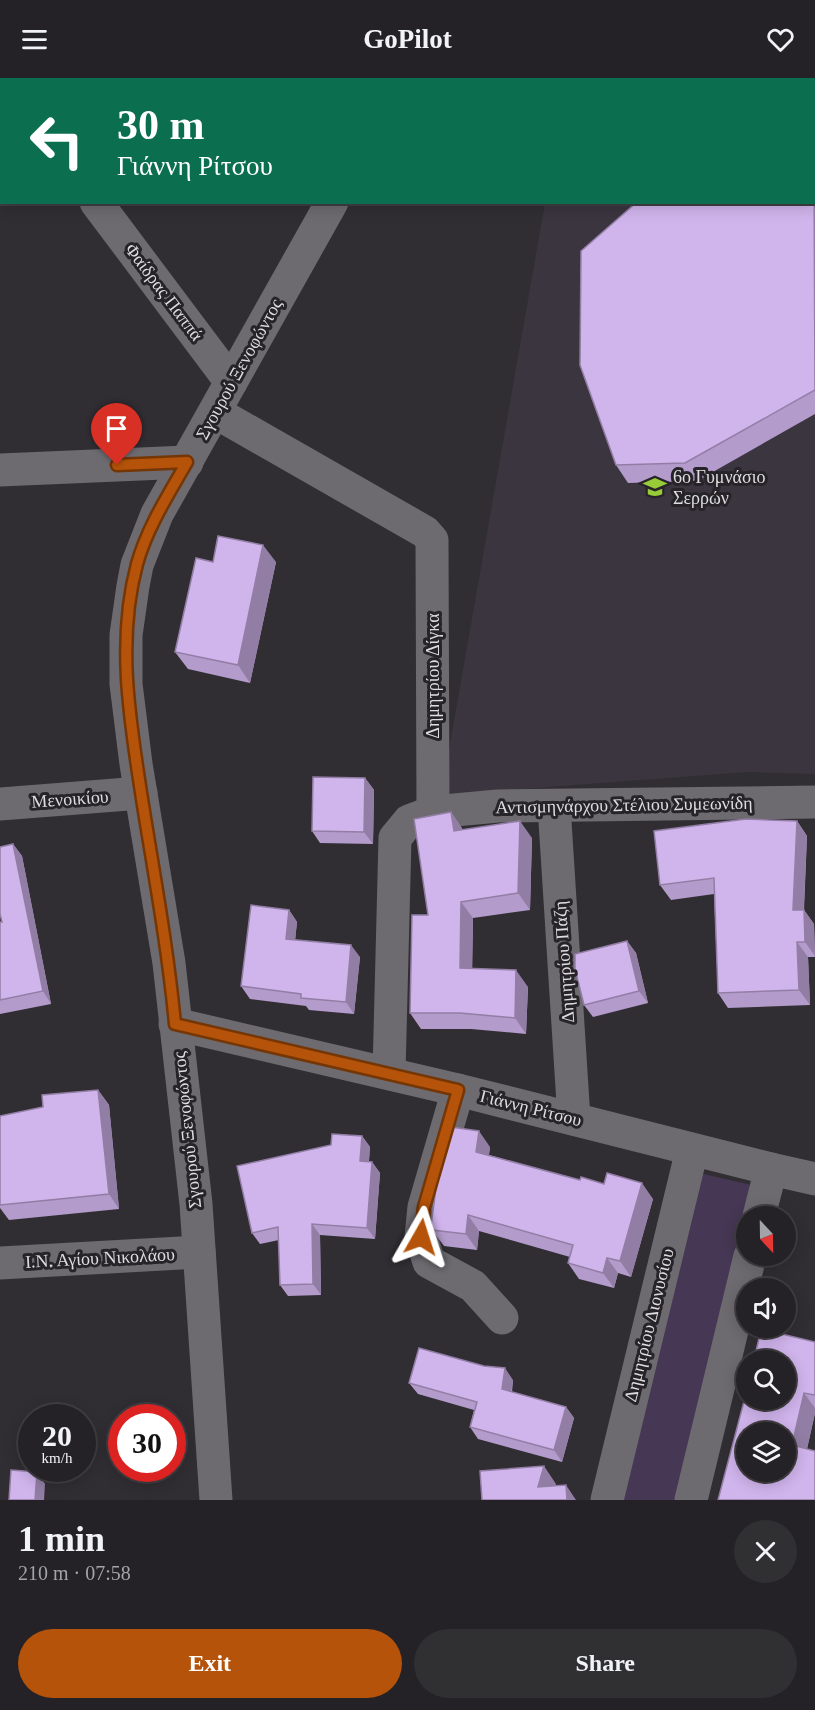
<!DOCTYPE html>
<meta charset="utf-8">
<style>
:root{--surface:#242226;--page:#302f32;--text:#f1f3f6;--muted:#a3a4a7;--line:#413f43;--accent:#b45309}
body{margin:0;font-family:Georgia,serif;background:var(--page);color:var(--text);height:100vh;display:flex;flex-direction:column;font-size:22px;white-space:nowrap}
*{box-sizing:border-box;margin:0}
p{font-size:20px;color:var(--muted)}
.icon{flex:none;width:33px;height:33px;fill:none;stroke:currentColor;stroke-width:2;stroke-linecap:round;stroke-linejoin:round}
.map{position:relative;height:1422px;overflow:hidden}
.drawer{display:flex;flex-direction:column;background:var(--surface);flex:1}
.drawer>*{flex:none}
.hud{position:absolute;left:0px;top:0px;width:816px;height:126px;box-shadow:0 3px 15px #0003,0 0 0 2px var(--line);background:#0b6e4f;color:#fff;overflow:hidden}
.needle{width:39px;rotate:158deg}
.buttons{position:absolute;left:736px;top:1128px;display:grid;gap:12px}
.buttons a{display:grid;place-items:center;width:60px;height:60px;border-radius:50%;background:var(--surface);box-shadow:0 3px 15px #0003,0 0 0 2px var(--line);font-size:30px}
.speed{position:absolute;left:18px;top:1326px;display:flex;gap:12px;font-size:30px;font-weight:700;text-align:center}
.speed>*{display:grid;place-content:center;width:78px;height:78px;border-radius:50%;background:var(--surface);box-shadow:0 3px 15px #0003,0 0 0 2px var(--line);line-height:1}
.speed small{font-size:15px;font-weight:400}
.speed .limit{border:9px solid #d22;background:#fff;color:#111}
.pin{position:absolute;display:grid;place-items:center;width:51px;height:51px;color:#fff;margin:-62px -26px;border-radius:50% 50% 50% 0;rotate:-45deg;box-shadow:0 0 6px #0007}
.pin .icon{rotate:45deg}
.me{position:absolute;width:66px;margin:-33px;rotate:6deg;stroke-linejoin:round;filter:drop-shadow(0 0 4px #0008)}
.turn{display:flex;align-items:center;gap:21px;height:126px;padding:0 18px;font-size:27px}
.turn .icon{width:78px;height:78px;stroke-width:2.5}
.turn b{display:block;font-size:42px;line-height:51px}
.round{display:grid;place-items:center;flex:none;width:63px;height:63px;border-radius:32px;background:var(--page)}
.overview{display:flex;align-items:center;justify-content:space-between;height:102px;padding:0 18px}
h1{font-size:36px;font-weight:600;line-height:45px}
.primary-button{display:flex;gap:12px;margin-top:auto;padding:12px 18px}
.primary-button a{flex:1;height:69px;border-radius:36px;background:var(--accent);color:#fff;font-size:24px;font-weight:600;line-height:69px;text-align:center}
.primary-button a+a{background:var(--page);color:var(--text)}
header{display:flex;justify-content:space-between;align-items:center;height:78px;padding:0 18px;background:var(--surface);font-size:27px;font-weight:600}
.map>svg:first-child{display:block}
.built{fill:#3a353f}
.green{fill:#463754}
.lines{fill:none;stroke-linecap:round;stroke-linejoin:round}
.minor{stroke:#6d6b70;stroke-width:33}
.wall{fill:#b39bcb}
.shaded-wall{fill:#927ea5}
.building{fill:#d0b4ec;stroke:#927ea5;stroke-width:1.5;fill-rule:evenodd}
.route-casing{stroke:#753606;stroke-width:15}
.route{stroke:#b45309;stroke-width:10}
.labels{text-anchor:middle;stroke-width:6;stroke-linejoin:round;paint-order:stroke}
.street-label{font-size:18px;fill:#dedcdf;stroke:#272429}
.poi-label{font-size:18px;fill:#dedcdf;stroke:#272429;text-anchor:start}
</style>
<header><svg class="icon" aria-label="menu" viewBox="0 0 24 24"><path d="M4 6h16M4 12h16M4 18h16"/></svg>GoPilot<svg class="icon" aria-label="heart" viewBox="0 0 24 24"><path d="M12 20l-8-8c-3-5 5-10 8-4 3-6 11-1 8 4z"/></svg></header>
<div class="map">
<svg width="815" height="1422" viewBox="0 0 815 1422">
<rect width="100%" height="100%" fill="#302e33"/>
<!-- built -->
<path class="built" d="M815 12V696L747 694 441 717 545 125 814 124Z"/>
<!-- green -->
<path class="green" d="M699 1095 756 1108 681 1422H619Z"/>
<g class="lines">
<!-- minor -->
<g class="minor">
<path d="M3 0 4 2"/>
<path d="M403 2V0"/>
<path d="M96 124 231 304"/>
<path d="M215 334 425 454 432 462 433 734"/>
<path d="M0 392 187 384"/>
<path d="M0 726 141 715"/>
<path d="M554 728 574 1041"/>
<path d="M175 946 458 1012 771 1091 815 1101"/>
<path d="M389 995 395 760 409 743 433 734 498 728 815 724"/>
<path d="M458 1012 424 1129 421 1159 429 1184 473 1208 502 1240"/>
<path d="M759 1138 771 1091"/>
<path d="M0 1185 199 1174"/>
<path d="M216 1422 196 1126 169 885 136 686 126 606V557L133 508 137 487 157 436 332 124"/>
<path d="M607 1422 692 1072"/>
<path d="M691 1422 750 1178"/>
</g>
</g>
<!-- wall -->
<g class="wall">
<path d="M585 0H670L669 2H588Z"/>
<path d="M671 0H689L688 2H674Z"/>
<path d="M815 95V336L697 403 628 405 616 387Z"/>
<path d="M213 484H276L250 605 188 591 175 574Z"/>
<path d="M365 700 374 712 373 766 320 765 312 753Z"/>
<path d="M451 734 463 752 532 760 530 832 473 840 472 891 528 909 526 956 471 951H421L410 935Z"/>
<path d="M797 743 807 758 804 832 814 846 815 879H808L810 927 728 930 718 915 714 816 671 822 660 807Z"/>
<path d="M13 766 22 778 51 926 0 936V844H2Z"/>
<path d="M289 832 297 844 295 862 360 879 354 936 309 932 306 928 250 921 241 908Z"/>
<path d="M627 863 636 875 648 925 593 939 584 927Z"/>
<path d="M98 1012 109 1027 119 1131 9 1142 0 1130V1038L43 1029Z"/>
<path d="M362 1058 370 1069 369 1083 372 1084 380 1095 375 1161 320 1157 321 1217 288 1218 280 1207 279 1162 260 1166 252 1155 331 1067Z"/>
<path d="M490 1069 489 1077 580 1102 653 1121 631 1199 618 1195 614 1210 579 1201 568 1185 570 1179 479 1153 477 1172 444 1168 432 1152Z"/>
<path d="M815 1264V1335L807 1371 718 1422Z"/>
<path d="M513 1302 512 1314 566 1329 574 1340 562 1384 478 1361 470 1349 474 1332 418 1316 409 1305Z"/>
</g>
<!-- shaded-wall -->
<g class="shaded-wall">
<path d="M649 0H670L669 2H648Z"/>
<path d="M263 467 276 484 250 605 238 587Z"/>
<path d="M365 700 374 712 373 766 364 754Z"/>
<path d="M451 734 462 750 465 770 454 753Z"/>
<path d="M520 743 532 760 530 832 518 815Z"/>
<path d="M797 743 807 758 803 847 793 832Z"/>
<path d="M13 766 22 778 51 926 43 913Z"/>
<path d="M461 824 473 840 472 907 460 890Z"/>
<path d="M289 832 297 844 294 873 286 861Z"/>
<path d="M804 832 814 846 815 878 805 864Z"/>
<path d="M627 863 636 875 648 925 639 913Z"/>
<path d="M797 864 808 879 810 927 799 912Z"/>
<path d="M351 867 360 879 354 936 346 924Z"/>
<path d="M516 892 528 909 526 956 515 940Z"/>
<path d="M98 1012 109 1027 119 1131 109 1116Z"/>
<path d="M479 1053 490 1069 487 1090 476 1074Z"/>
<path d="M362 1058 370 1069 368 1094 360 1083Z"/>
<path d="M372 1084 380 1095 375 1161 367 1150Z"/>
<path d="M642 1105 653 1121 631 1199 620 1183Z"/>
<path d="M468 1137 479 1153 477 1172 466 1156Z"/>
<path d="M312 1146 320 1157 321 1217 313 1206Z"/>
<path d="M607 1180 618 1195 614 1210 603 1195Z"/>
<path d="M505 1290 513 1302 510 1323 502 1311Z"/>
<path d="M804 1315 815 1330V1335L804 1384 792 1367Z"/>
<path d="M566 1329 574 1340 562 1384 554 1372Z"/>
<path d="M544 1388 556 1406 551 1422 538 1409Z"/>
<path d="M37 1394 45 1406 44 1422H35Z"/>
<path d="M566 1407 576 1422H567Z"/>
</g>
<!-- building -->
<g class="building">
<path d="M607 0H649L648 2H610Z"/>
<path d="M814 95 815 312 685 385 616 387 580 287 581 173 637 124H814Z"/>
<path d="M218 458 263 467 238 587 175 574 196 480 213 484Z"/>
<path d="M313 699 365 700 364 754 312 753Z"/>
<path d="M451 734 454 753 520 743 518 815 461 824 460 890 516 892 515 940 460 935H410L412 837H428L414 741Z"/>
<path d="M746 741 797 743 793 832H804L805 864H797L799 912 718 915 714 800 660 807 654 753Z"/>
<path d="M13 766 43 913 0 922V844H2L0 836V769Z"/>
<path d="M251 827 289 832 286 861 351 867 346 924 301 920V916L241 908Z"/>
<path d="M627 863 639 913 584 927 575 891V876Z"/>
<path d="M98 1012 109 1116 0 1127V1038L43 1029 42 1017Z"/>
<path d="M451 1049 479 1053 476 1074 580 1102 581 1099 604 1106 607 1095 642 1105 620 1183 607 1180 603 1195 568 1185 573 1167 468 1137 466 1156 432 1152 431 1148 438 1095Z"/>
<path d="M332 1056 362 1058 360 1083 372 1084 367 1150 312 1146 313 1206 280 1207 278 1149 252 1155 237 1088 331 1067Z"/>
<path d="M761 1251 815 1264V1317L804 1315 792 1367 815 1373V1422H718L747 1312V1322H786V1282H754ZM747 1354H786V1394H747Z"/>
<path d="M419 1270 484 1288 505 1290 502 1311 566 1329 554 1372 470 1349 477 1324 409 1305Z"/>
<path d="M544 1388 538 1409 566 1407 567 1422H482L480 1393Z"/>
<path d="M11 1392 37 1394 35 1422H9Z"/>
</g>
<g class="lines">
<!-- route casing -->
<g class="route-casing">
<path id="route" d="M117 387 187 384C168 417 147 450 137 486 116 564 130 643 142 721 154 796 168 871 175 946L458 1012 424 1129 421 1159"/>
</g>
<!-- route -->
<use href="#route" class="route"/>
</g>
<!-- icons -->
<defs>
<g id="school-bare" transform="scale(1.8)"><path d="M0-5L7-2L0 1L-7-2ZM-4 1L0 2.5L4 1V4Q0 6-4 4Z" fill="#98cb38" stroke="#272429" stroke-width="2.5" paint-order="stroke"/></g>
</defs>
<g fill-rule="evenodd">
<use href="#school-bare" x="655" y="409"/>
</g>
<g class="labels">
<!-- street labels -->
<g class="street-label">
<text transform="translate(164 214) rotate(53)" y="6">Φαίδρας Παππά</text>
<text transform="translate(239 291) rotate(-61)" y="6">Σγουρού Ξενοφώντος</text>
<text transform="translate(433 598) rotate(-90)" y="6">Δημητρίου Δίγκα</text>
<text transform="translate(70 721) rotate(-4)" y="6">Μενοικίου</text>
<text transform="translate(624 727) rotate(-1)" y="6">Αντισμηνάρχου Στέλιου Συμεωνίδη</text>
<text transform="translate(564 884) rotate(-94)" y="6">Δημητρίου Πάζη</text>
<text transform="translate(531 1030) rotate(14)" y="6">Γιάννη Ρίτσου</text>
<text transform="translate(187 1052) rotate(-96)" y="6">Σγουρού Ξενοφώντος</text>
<text transform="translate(100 1180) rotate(-3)" y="6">Ι.Ν. Αγίου Νικολάου</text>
<text transform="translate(649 1247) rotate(-76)" y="6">Δημητρίου Διονυσίου</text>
</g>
<!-- poi labels -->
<g class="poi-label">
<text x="673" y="405">6ο Γυμνάσιο<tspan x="673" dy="21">Σερρών</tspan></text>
</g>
</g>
</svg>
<div class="buttons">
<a><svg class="needle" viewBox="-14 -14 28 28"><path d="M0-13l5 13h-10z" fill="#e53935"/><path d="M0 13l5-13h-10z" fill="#a3a4a7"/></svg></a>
<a><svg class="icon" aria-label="sound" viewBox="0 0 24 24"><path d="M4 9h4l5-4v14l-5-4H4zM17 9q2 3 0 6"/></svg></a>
<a><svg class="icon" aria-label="search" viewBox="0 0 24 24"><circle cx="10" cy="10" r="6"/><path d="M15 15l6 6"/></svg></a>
<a><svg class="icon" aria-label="layers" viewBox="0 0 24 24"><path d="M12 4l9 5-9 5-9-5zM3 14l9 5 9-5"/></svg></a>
</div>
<div class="speed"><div>20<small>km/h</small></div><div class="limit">30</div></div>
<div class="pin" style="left:117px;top:387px;background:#d93025"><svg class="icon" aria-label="arrive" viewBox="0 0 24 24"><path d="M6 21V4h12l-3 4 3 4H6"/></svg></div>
<svg class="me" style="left:421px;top:1159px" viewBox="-20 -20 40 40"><path d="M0-17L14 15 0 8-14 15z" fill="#b45309" stroke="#fff" stroke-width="4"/></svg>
<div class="hud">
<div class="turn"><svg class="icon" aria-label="left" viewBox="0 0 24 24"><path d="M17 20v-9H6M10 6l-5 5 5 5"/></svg><div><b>30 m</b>Γιάννη Ρίτσου</div></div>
</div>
</div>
<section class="drawer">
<div class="overview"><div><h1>1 min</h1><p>210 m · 07:58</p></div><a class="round"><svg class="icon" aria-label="close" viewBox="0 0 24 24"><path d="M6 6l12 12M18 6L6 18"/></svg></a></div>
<div class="primary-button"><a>Exit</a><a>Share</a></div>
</section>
